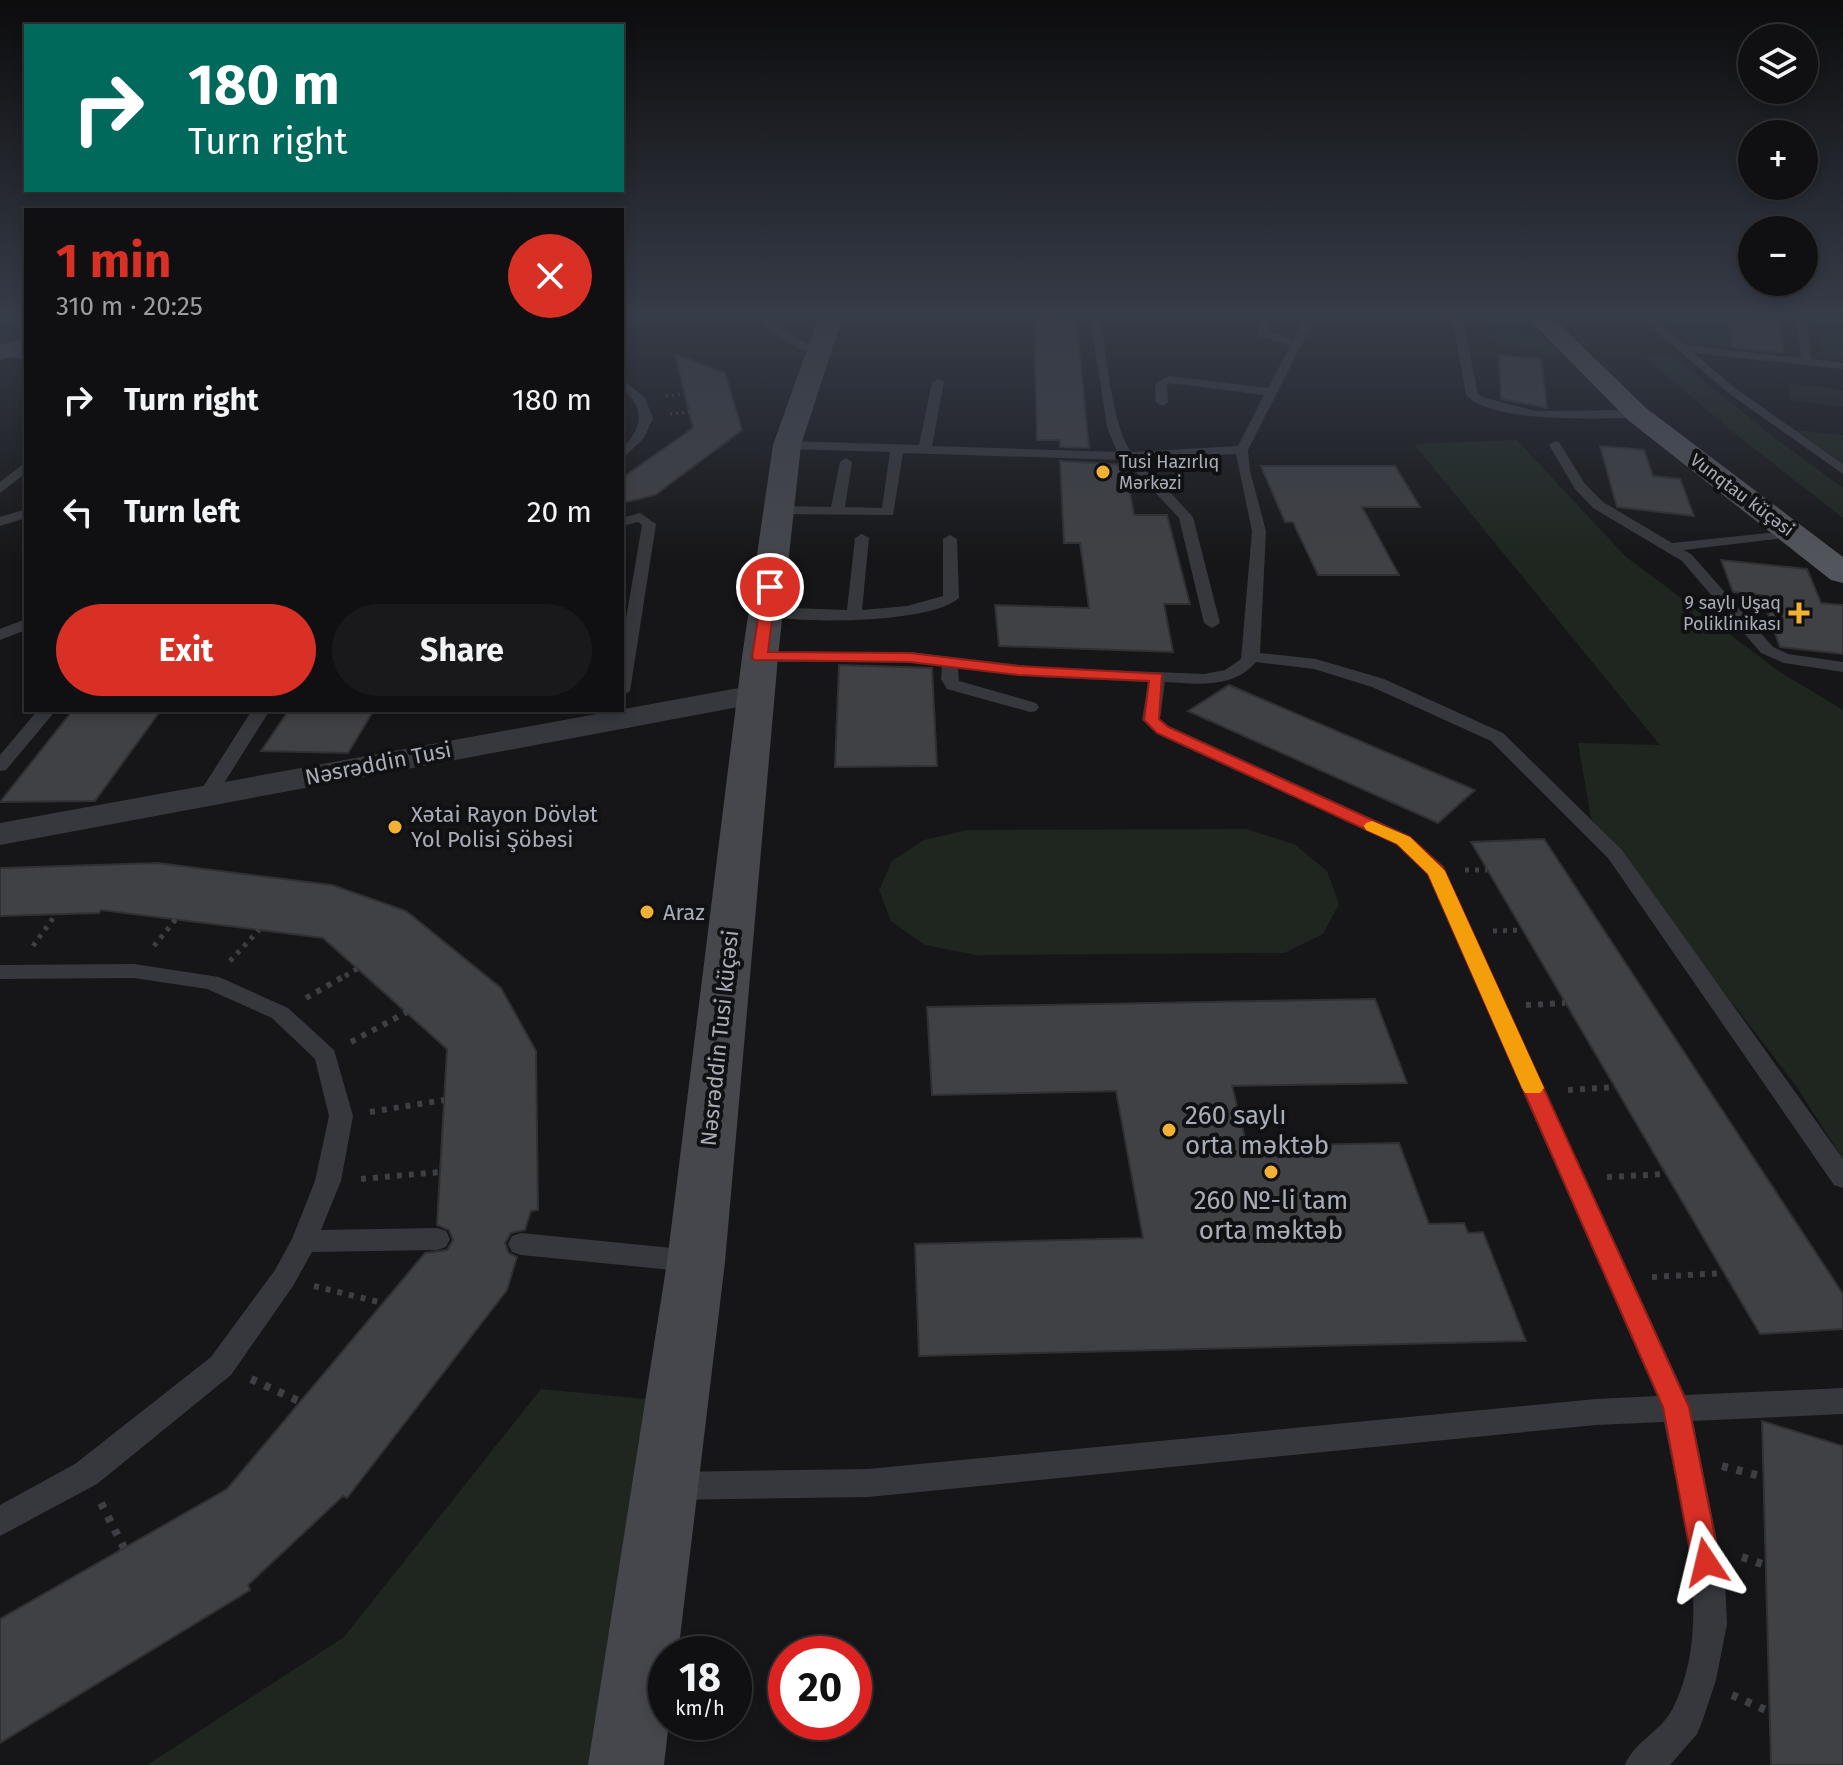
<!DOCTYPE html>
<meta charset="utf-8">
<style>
:root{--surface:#101012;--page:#19191b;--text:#f1f3f6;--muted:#9c9d9f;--line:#303032;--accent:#d93025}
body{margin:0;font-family:"Fira Sans",sans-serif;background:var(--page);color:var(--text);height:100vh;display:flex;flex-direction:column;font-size:30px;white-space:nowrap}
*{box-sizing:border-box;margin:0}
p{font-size:26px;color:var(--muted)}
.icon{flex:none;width:44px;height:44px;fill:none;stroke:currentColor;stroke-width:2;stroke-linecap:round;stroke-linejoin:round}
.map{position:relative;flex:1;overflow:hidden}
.side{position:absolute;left:24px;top:208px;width:600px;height:504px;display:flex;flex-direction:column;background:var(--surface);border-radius:0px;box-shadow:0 4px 12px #0003,0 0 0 2px var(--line)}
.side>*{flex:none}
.guide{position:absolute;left:24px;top:24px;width:600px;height:168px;border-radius:0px;box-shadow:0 4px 12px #0003,0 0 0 2px var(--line);background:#00695c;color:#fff;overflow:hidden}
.controls{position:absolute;left:1738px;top:24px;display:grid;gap:16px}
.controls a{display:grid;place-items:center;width:80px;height:80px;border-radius:50%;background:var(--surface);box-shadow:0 4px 12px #0003,0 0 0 2px var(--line);font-size:40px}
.speed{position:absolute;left:648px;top:1636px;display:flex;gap:16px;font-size:40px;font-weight:700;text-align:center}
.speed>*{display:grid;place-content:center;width:104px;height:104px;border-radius:50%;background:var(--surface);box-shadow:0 4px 12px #0003,0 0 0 2px var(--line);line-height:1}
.speed small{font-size:20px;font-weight:400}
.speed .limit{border:12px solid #d22;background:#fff;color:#111}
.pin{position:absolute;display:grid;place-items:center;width:68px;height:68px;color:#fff;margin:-34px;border:4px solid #fff;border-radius:50%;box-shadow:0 2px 8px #0007}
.me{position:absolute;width:88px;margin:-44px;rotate:350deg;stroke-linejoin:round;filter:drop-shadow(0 0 6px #0008)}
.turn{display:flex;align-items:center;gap:28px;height:168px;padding:0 32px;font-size:36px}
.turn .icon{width:104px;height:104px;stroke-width:2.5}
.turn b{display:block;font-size:56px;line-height:68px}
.round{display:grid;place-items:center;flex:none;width:84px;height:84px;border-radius:42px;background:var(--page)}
.head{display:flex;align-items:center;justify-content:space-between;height:136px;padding:0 32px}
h1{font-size:48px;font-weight:700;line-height:60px;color:var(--accent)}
.cta{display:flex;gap:16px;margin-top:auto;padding:16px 32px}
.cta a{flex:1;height:92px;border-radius:48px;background:var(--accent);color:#fff;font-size:32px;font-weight:700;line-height:92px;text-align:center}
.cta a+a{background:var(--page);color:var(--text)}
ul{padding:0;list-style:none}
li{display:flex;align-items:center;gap:24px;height:112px;padding:0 32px}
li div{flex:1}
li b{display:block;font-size:30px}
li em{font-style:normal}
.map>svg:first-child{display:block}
.green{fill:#1e261f}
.building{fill:#404145;stroke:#303034;stroke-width:2}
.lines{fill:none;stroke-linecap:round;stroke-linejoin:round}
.path-far3{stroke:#3d3f44;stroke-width:3;stroke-dasharray:2 4;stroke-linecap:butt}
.path-far2{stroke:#3d3f44;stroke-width:5;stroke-dasharray:4 6;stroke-linecap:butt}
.path-far1{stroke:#3d3f44;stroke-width:6;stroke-dasharray:5 7;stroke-linecap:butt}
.path{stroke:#3d3f44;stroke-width:8;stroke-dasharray:6 9;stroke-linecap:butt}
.service{fill:#37383d;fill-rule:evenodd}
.minor{fill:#37383d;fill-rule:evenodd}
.secondary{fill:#45474d;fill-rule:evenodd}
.primary{fill:#53555c;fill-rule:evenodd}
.route{fill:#d93025;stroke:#8d1f18;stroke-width:2}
.slow{fill:#f59e0b}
.poi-dot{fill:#f2b134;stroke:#111113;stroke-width:3}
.labels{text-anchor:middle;stroke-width:8;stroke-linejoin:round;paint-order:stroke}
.far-poi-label{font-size:18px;fill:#a8adb8;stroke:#111113;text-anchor:start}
.far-street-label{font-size:18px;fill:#a8adb8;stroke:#111113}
.street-label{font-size:22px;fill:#a8adb8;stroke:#111113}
.poi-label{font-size:22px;fill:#a8adb8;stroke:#111113;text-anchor:start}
.near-poi-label{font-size:26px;fill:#a8adb8;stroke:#111113;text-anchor:start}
</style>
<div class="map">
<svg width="1843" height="1765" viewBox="0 0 1843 1765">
<rect width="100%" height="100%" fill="#161618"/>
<!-- green -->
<g class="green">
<path d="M0 316H26V335L0 344Z"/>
<path d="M1481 316H1522L1558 353 1498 347Z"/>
<path d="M1658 316H1729L1731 348 1691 344Z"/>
<path d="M1812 316H1843V358L1823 356Z"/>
<path d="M1672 355 1767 432 1843 488V518L1734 433 1644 356Z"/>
<path d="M1788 383 1843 390V407L1790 400Z"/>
<path d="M1794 430 1843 435V463Z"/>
<path d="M1517 440 1625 556 1780 672 1843 710V1159L1796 1086 1591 818 1578 743 1660 745 1414 444Z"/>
<path d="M1246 829 1294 844 1327 871 1339 904 1323 934 1284 953 975 955 925 945 891 921 879 890 892 861 924 840 968 830Z"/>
<path d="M541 1389 677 1402 626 1765H147L344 1637Z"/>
</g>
<!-- building -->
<g class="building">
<path d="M1729 316H1778L1784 353 1731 347Z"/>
<path d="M1034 317 1076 318 1089 448 1060 447V440H1037Z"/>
<path d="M675 354 725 373 742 430 655 495 622 503V478L693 428Z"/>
<path d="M1499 355 1541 359 1547 408 1501 399Z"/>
<path d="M1600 446 1644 450 1653 476 1680 479 1694 516 1617 507Z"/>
<path d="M1060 461 1125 465 1134 515H1167L1190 604H1164L1173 652 999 646 995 605 1089 608 1080 543H1064Z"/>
<path d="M1261 466H1395L1420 507H1362L1399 575H1318L1293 522H1285Z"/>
<path d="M1721 560 1807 569 1821 603 1843 605V654L1780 647 1761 595 1733 592Z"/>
<path d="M839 665 932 668 937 766 835 767Z"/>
<path d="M1229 685 1475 790 1438 823 1188 711Z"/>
<path d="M73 710H161L95 801 0 802Z"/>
<path d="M289 710H374L348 753 261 751Z"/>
<path d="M1544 839 1843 1294V1329L1760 1334 1471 842Z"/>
<path d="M158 863 332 885 406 911 501 988 536 1051 538 1210 531 1211 525 1230 511 1233 505 1243 509 1253 517 1257 507 1290 347 1498 343 1496 248 1585 250 1590 0 1743V1619L227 1489 425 1253 447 1250 453 1240 449 1230 437 1225 447 1049 323 938 101 910 99 913 0 916V868Z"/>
<path d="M1375 999 1407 1083 1232 1086 1247 1146 1399 1143 1429 1224 1464 1223 1468 1233 1483 1232 1526 1341 919 1356 915 1244 1143 1238 1116 1091 932 1095 927 1007Z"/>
<path d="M1762 1421 1843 1446V1765H1771Z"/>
</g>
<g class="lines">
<!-- path-far3 -->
<g class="path-far3">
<path d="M666 396 684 394"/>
<path d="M670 414 689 412"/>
</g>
<!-- path-far2 -->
<g class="path-far2">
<path d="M1465 870H1487"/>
<path d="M1493 931 1523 930"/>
<path d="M33 946 56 914"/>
<path d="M154 946 176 919"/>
<path d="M230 961 259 930"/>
<path d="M345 976 357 969"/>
</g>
<!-- path-far1 -->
<g class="path-far1">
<path d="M306 998 348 974"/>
<path d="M1526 1005 1565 1003"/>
<path d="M351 1042 407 1012"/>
<path d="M1568 1090 1616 1087"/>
<path d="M370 1112 444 1100"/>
<path d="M1607 1177 1666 1174"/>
<path d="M361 1179 440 1172"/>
<path d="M1652 1277 1724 1273"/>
<path d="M314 1286 383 1303"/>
</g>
<!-- path -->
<g class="path">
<path d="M251 1379 301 1402"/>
<path d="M1722 1466 1764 1477"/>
<path d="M101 1503 124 1548"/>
<path d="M1742 1557 1765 1565"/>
<path d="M1732 1695 1770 1712"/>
</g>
<!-- service -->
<g class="service">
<path d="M761 316H771V321L799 340 825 351 819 354 797 348 762 324Z"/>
<path d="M1090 316H1100C1105 346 1113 432 1132 452L1238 446 1264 395 1170 383 1167 385 1168 402 1162 406 1156 402 1155 384 1168 376 1268 388 1290 346 1258 335 1262 316H1272L1268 331 1293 340 1306 316H1316L1248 450 1250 471 1266 531 1260 653 1316 659 1384 679 1503 733 1622 850 1843 1159V1188L1834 1185 1608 858 1491 741 1372 687 1314 669 1256 662C1233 689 1197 684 1165 682L1160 719 1169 726 1410 836 1443 867 1685 1395 1843 1388V1414L1693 1421 1725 1580 1727 1624 1716 1680 1702 1722 1697 1734 1670 1765H1625C1634 1742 1660 1732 1672 1710 1716 1625 1681 1511 1664 1422L1596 1425 868 1497 671 1500 660 1496 656 1486 660 1476 671 1472 868 1469 1596 1399 1657 1396 1427 874 1396 844 1157 734 1142 720 1148 682 1036 677 958 668 959 681 1036 703 1039 707 1036 711 1030 712 947 689 941 679 942 666 910 662H760L752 657 760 652H910L1036 667 1204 674 1225 670 1241 659 1252 531 1236 454 1139 459 1193 517 1220 623 1212 628 1204 623 1179 518 1125 460 903 453 893 515 779 514 772 510 779 506 831 507 840 462 846 458 852 462 845 507 882 508 890 452 787 449 781 445 787 441 919 445 932 382 938 379 944 382 932 446 1117 452 1107 427Z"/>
<path d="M1452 316H1462L1478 394 1482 397 1536 411 1637 410 1643 414 1637 418C1598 418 1493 424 1466 395Z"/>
<path d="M1639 316H1650L1685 345 1801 358 1795 316H1805L1812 359 1843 363V369L1694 353 1735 388 1843 464V474L1727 392Z"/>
<path d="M0 351 26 353V359L0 357Z"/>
<path d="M622 379 645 398 653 418 644 438 622 459V448C644 427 645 408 622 388Z"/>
<path d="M1555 441 1559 442 1585 484 1603 502 1672 543 1797 530V536L1792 537 1684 550 1692 555 1773 647 1788 654 1843 662V672L1784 663 1761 653 1682 561 1593 508 1575 489 1549 445Z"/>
<path d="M26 462V473L0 493V482Z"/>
<path d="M26 509V518L0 526V517Z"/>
<path d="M640 513 656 524 630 691 622 696V642L642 525 638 522 622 526V518Z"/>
<path d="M862 534 869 538 862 610 907 606 943 596V539L950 535 957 539 959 598C930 624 799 624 761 615V609L766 607 847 610 855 538Z"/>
<path d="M26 619V630L0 640V629Z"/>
<path d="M38 710H56L6 770 0 771V755Z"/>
<path d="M252 710H270L214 799H200L198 795Z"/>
<path d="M134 964 219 977 288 1008 334 1050 353 1116 341 1181 321 1230 437 1228 446 1231 450 1239 446 1247 437 1250 312 1252 293 1286 231 1375 97 1484 0 1536V1505L75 1464 211 1357 275 1270 292 1239 315 1181 329 1116 315 1059 272 1018 207 989 134 978 0 979V965Z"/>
<path d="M521 1233 692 1250 701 1253 705 1261 701 1269 692 1272 521 1255 512 1252 508 1244 512 1236Z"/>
</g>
<!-- minor -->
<path class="minor" d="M755 685 766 688 771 695 766 702 0 845V823Z"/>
<!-- secondary -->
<g class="secondary">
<path d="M819 316H843L801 445 778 657 725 1262 678 1654H666V1722H669L664 1765H588L667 1262 742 657 773 445Z"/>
<path d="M26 337V352L0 360V345Z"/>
</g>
<!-- primary -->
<path class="primary" d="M1526 316H1551L1646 408 1843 557V583L1831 580 1628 420Z"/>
</g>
<!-- sky -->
<linearGradient id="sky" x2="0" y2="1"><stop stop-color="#0c0c0d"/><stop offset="0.56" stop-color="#363c48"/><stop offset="1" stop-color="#363c48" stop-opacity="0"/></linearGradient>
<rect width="1843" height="563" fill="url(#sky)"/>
<!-- route -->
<path class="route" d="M770 582 776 587 768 652 910 653 1018 666 1162 674 1159 719 1168 727 1410 837 1443 867 1689 1407 1720 1562 1716 1572 1706 1576 1696 1572 1692 1562 1663 1407 1428 874 1397 844 1157 733 1144 720 1149 681 1018 675 910 662 754 660 752 657 763 587Z"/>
<!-- slow -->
<path class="slow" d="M1372 821 1410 837 1445 871 1544 1088 1540 1093H1525L1522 1088 1428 874 1397 844 1366 830 1364 826 1366 823Z"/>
<!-- markers -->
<g class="poi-dot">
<circle cx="1103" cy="472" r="8"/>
<path d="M1795 601h8v8h8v8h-8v8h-8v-8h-8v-8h8z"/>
<circle cx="395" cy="827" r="8"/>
<circle cx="647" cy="912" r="8"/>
<circle cx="1169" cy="1130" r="8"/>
<circle cx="1271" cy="1172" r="8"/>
</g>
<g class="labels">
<!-- far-poi labels -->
<g class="far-poi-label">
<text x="1119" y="468">Tusi Hazırlıq<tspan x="1119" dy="21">Mərkəzi</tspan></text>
<text x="1781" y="609" text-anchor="end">9 saylı Uşaq<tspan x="1781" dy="21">Poliklinikası</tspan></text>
</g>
<!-- far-street labels -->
<g class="far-street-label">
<text transform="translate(1742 495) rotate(37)" y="6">Vunqtau küçəsi</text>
</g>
<!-- street labels -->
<g class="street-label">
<text transform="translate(378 763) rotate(-11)" y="8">Nəsrəddin Tusi</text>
<text transform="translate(719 1038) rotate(-84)" y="8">Nəsrəddin Tusi küçəsi</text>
</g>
<!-- poi labels -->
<g class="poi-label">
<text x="411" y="822">Xətai Rayon Dövlət<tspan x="411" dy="25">Yol Polisi Şöbəsi</tspan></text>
<text x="663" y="920">Araz</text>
</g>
<!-- near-poi labels -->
<g class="near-poi-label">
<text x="1185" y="1124">260 saylı<tspan x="1185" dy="30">orta məktəb</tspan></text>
<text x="1271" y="1209" text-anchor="middle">260 №-li tam<tspan x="1271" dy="30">orta məktəb</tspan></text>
</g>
</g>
</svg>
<div class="controls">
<a><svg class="icon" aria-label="layers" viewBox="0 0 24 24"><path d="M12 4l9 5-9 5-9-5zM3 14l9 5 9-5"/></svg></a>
<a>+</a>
<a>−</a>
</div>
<div class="speed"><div>18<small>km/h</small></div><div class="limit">20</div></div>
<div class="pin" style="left:770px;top:587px;background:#d93025"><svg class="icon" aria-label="arrive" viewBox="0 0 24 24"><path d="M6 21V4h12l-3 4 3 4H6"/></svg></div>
<svg class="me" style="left:1706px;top:1562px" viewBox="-20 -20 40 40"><path d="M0-17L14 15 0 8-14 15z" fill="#d93025" stroke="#fff" stroke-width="4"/></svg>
<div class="guide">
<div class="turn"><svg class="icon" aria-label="right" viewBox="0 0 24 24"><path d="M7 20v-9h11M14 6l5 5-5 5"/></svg><div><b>180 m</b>Turn right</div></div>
</div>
<section class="side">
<div class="head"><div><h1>1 min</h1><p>310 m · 20:25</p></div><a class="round" style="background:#d93025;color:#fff"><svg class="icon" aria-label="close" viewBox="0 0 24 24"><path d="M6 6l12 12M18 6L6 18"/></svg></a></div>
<ul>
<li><svg class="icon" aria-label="right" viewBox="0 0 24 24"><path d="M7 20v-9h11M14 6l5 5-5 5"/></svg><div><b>Turn right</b></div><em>180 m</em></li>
<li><svg class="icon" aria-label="left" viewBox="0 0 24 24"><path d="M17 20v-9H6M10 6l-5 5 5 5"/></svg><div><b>Turn left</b></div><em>20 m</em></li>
</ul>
<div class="cta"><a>Exit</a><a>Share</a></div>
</section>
</div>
